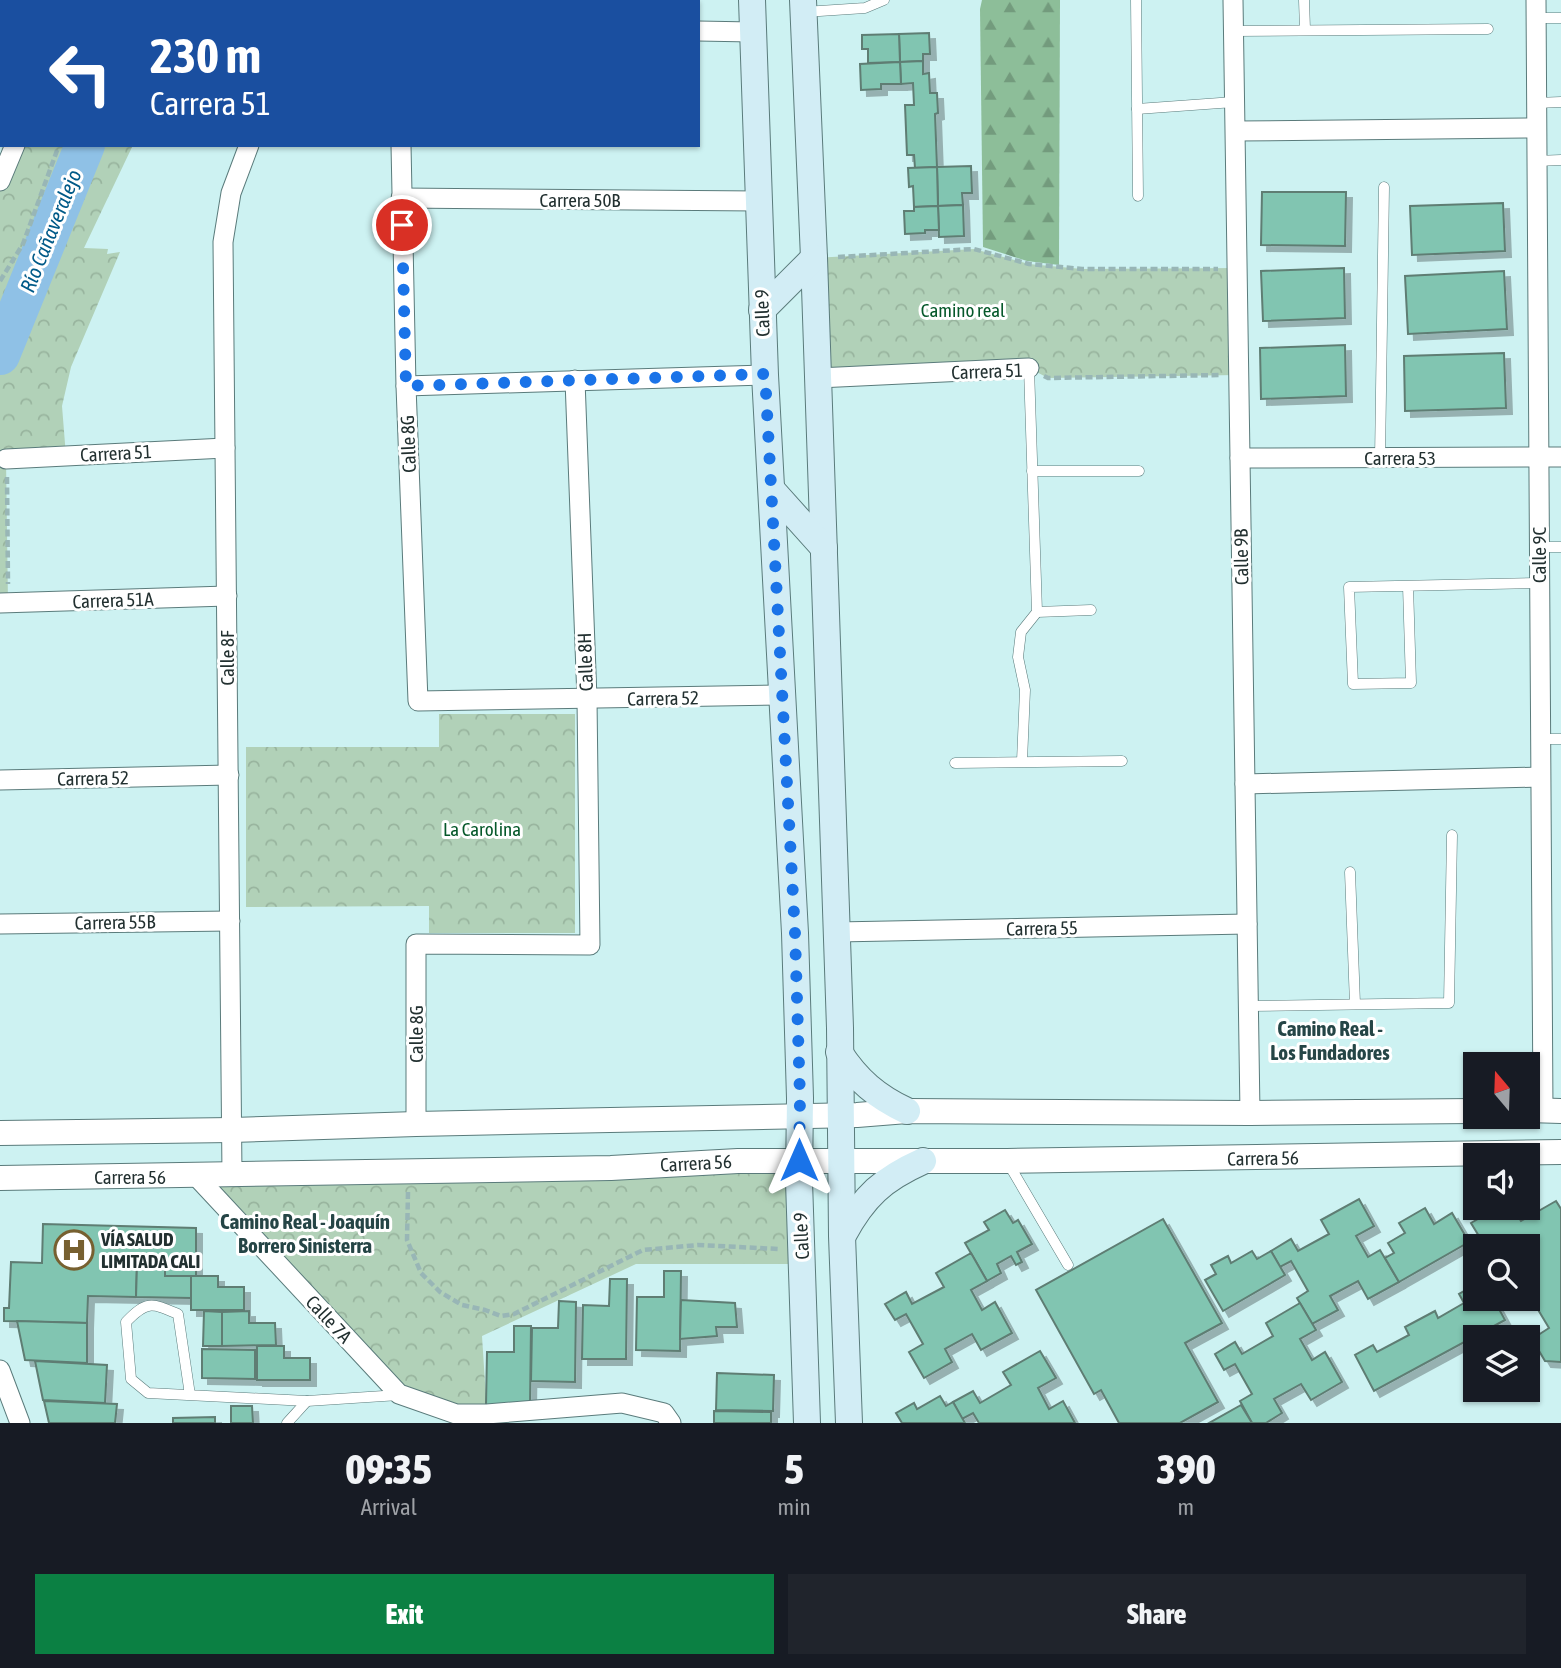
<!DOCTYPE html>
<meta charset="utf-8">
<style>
:root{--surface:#171b24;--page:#20242c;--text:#f1f3f6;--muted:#9ea1a6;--accent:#0b8043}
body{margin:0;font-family:"Asap Condensed",sans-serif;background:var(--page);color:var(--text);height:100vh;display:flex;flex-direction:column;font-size:26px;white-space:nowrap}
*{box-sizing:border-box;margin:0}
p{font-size:23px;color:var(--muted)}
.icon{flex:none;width:38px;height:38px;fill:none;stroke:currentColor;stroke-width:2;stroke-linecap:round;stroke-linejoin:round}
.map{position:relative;height:1423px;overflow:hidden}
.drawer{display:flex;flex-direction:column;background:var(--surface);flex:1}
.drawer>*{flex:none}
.banner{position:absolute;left:0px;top:0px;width:700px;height:147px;box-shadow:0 2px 5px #0004;background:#1a4fa0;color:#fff;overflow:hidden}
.needle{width:46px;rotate:341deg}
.controls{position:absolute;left:1463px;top:1052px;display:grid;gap:14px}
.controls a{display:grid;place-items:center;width:77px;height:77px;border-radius:0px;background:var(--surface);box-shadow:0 2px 5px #0004;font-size:35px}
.pin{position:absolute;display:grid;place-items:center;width:60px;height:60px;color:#fff;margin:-30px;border:4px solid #fff;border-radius:50%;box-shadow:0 2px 7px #0007}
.me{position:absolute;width:77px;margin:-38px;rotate:0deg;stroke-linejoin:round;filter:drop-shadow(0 0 5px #0008)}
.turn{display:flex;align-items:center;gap:24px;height:147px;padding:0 35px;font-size:32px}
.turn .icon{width:91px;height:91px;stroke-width:2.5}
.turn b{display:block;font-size:49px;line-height:60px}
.eta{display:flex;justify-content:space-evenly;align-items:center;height:119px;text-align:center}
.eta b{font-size:42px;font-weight:800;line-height:49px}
.cta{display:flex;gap:14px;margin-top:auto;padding:14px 35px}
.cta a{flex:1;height:80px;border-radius:0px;background:var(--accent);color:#fff;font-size:28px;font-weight:800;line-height:80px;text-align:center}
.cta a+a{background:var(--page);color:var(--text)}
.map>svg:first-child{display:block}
.forest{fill:url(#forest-firs)}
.park{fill:url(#park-crowns)}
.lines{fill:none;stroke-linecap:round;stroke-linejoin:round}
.river{stroke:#8fc1e6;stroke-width:40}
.building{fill:#81c5b1;stroke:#5e7d73;stroke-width:2;filter:url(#shadow)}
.service-casing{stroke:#5a7b7b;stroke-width:11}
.minor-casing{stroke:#5a7b7b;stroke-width:21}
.tertiary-casing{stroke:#5a7b7b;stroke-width:26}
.secondary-casing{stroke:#5a7b7b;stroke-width:28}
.path{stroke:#98b6b6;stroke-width:4.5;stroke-dasharray:7 3.5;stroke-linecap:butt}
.service{stroke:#fff;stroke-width:10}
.minor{stroke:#fff;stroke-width:19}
.tertiary{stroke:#fff;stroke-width:24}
.secondary{stroke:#d2edf5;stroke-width:26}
.route{stroke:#1a73e8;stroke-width:12;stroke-dasharray:0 21.6}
.labels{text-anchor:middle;stroke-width:6;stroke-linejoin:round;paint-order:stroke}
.street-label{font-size:19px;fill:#223030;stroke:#fff}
.park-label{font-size:19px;fill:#05582a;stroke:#fff}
.poi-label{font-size:19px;font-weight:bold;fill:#223030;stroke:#fff;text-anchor:start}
.water-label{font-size:21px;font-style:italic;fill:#005a88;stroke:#fff}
.neighbourhood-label{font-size:21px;font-weight:bold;fill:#254546;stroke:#fff}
</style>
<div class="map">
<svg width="1561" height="1423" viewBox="0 0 1561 1423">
<defs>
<pattern id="forest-firs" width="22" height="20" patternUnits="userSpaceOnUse" patternTransform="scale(1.75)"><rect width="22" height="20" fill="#8dbe99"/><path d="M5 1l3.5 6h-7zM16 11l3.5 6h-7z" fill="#739b7d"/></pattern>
<pattern id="park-crowns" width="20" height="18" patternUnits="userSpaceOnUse" patternTransform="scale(1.75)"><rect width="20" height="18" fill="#b1d1b8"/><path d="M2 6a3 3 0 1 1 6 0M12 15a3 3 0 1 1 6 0" fill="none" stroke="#98b49e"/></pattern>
<filter id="shadow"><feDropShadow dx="6" dy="6" stdDeviation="0" flood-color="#0004"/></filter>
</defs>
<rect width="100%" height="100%" fill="#cdf2f2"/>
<!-- forest -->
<path class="forest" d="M982 0H1060L1059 265 1027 261 983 247 980 9Z"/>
<!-- park -->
<g class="park">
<path d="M15 145H133L84 248 108 249 107 254 120 252 71 367 62 406 66 456 6 459 8 603H0V181Z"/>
<path d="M974 249 1029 264 1082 269 1237 268 1238 375 1048 378 1029 368 818 378 814 258Z"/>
<path d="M439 714H575V933H429V906L246 907V747H439Z"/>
<path d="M799 1160 803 1264H636L482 1336 487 1414 399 1394 197 1177Z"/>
</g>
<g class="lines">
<!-- river -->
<g class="river">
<path d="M144 2 145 0"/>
<path d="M0 355 85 145"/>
</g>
</g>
<!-- building -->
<g class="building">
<path d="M929 33 930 54H923V61L900 62 899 34Z"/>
<path d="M899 34 900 62 868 63V49H862V35Z"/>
<path d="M923 61V74L929 73 930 93H937L938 113 935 114 937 167 915 168 914 155H907L905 105H914L913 83 901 84 900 62Z"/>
<path d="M900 62 901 84H881V89L861 90 860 64Z"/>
<path d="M971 166 972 193H962L963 205 938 206 937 167Z"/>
<path d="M937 167 938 206 914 207 913 186 909 187 908 168Z"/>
<path d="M1262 192H1346L1345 246 1261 245Z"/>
<path d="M1503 203 1505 251 1412 255 1410 206Z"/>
<path d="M963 205 964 236 939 237 938 206Z"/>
<path d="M938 206 939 230H925V233L905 234 904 211H914V207Z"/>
<path d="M1344 268 1345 318 1263 321 1261 271Z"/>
<path d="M1504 271 1507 329 1408 334 1405 276Z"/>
<path d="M1345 345 1346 396 1261 399 1260 348Z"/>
<path d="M1504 353 1506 408 1405 411 1404 356Z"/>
<path d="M1359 1199 1374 1226 1356 1236 1368 1257 1380 1250 1399 1282 1368 1299 1358 1281 1330 1296 1338 1310 1312 1324 1297 1298 1308 1291 1291 1261 1280 1267 1271 1251 1291 1239 1298 1251 1329 1234 1321 1220Z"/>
<path d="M1556 1201 1561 1209V1362L1545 1361 1532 1339 1549 1328 1528 1293V1246H1485L1471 1223 1497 1208H1513L1521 1221Z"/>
<path d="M1425 1208 1434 1224 1452 1213 1469 1242 1399 1282 1385 1258 1394 1253 1388 1243 1405 1233 1399 1223Z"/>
<path d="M1005 1210 1013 1223 1018 1220 1032 1244 1017 1252 1022 1262 1016 1265 1011 1256 997 1264 1001 1273 987 1281 965 1243 989 1230 984 1222Z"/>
<path d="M1163 1219 1222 1323 1185 1343 1218 1402 1180 1423H1119L1101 1390 1094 1394 1036 1290Z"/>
<path d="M43 1224 196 1228V1276H165V1264H137L136 1297 88 1296 87 1323 4 1321V1308H9L11 1262 42 1263Z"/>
<path d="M1252 1251 1257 1259 1271 1251 1285 1275 1223 1311 1205 1280 1216 1274 1211 1265 1228 1256 1231 1263Z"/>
<path d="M971 1253 987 1281 971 1290 982 1310 995 1302 1012 1333 981 1350 972 1334 945 1349 952 1362 924 1378 909 1352 923 1344 906 1314 895 1320 885 1304 906 1292 912 1304 944 1287 936 1273Z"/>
<path d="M137 1264H165V1276H191V1298L136 1297Z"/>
<path d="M664 1271H681L680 1351 636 1350 637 1297H664Z"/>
<path d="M191 1276H218V1287H244V1310H191Z"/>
<path d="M610 1279H627L626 1359H582L583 1305 609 1306Z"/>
<path d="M1475 1285V1298H1493L1505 1320 1374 1391 1355 1355 1373 1345 1377 1352 1409 1335 1405 1327 1435 1311 1438 1318 1464 1303 1459 1294Z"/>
<path d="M681 1300 735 1303 737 1327H716L717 1336 680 1339Z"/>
<path d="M559 1301 576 1302 575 1382 531 1381 532 1328H558Z"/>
<path d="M1300 1303 1316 1330 1300 1339 1312 1360 1325 1352 1342 1382 1311 1400 1301 1384 1274 1399 1282 1413 1266 1423H1252L1240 1401 1252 1394 1235 1364 1224 1370 1215 1354 1235 1342 1242 1354 1273 1336 1266 1323Z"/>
<path d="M204 1311 222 1312V1346H203Z"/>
<path d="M249 1311V1323H275L276 1345 222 1346V1312Z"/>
<path d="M17 1321 87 1323V1363L25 1360Z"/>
<path d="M514 1326H531L530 1406 486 1405 487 1352H514Z"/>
<path d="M257 1346H284V1358H310V1380H257Z"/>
<path d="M202 1349 255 1350V1379L202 1378Z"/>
<path d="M1040 1351 1056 1378 1038 1388 1049 1409 1063 1401 1075 1423H979L973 1413 962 1419 953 1402 973 1391 980 1403 1011 1385 1003 1372Z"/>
<path d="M35 1361 107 1365 105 1403 43 1400Z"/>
<path d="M717 1373 774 1375 773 1411 716 1410Z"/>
<path d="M940 1396 946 1406 953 1402 965 1423H902L896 1413 914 1403 917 1409Z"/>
<path d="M44 1401 117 1404 115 1423H49Z"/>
<path d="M1241 1405 1252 1423H1209Z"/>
<path d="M231 1406H252L253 1423H231Z"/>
<path d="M714 1411 771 1412V1423H714Z"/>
<path d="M215 1417V1423H173V1418Z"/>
</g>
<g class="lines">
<!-- service casing -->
<g class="service-casing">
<g id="service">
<path d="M1136 0 1138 196"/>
<path d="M1304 0 1305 29"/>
<path d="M804 12 865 8 884 0"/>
<path d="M1536 18H1561"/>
<path d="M1233 31 1488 29"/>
<path d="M1536 103 1561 102"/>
<path d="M1137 109 1234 102"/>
<path d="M1536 161 1561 160"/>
<path d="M1380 459 1384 187"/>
<path d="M1032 471H1139"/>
<path d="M1539 547H1561"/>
<path d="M1408 586 1411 683 1353 684 1349 587 1539 583"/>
<path d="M1037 612 1091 610"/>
<path d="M1540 739H1561"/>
<path d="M1022 761 1025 690 1018 657 1021 632 1037 612 1029 368"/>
<path d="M955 763 1122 761"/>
<path d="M1350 872 1355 1004"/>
<path d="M1248 1006 1449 1003 1452 835"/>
<path d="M1008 1163 1068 1265"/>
<path d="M190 1395 178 1314C152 1303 147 1300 126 1322L131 1379 148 1393 307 1401 399 1395"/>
<path d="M287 1423 307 1401"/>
</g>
</g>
<!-- minor casing -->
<g class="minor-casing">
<g id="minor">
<path d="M587 0V2"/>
<path d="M1233 0 1250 1113"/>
<path d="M1536 0 1543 1110"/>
<path d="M74 2 75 0"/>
<path d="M303 2 304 0"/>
<path d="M698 31 752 32"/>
<path d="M1236 131 1536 128"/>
<path d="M401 145 406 386 418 701 783 695"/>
<path d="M0 181 15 145"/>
<path d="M401 198 758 201"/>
<path d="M818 378 1029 368"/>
<path d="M406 386 765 375"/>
<path d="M1240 458 1561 457"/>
<path d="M6 459 225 448"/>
<path d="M0 603 227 596"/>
<path d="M0 780 229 775"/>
<path d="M1245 784 1540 777"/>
<path d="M0 924 230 921"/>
<path d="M837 932 1247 924"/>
<path d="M416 1124V944L590 945 587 699 575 380"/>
<path d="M232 1175 223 242 231 193 249 145"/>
<path d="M197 1177 399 1394 456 1414H487L622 1403 664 1413 671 1423"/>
<path d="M0 1370 20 1423"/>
</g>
</g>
<!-- tertiary casing -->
<g class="tertiary-casing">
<g id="tertiary">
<path d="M1528 1110 1561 1111"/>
<path d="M0 1133 232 1130 416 1124 857 1115 907 1111 1250 1113 1475 1111"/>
<path d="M0 1178 611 1168 738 1161H1007L1561 1152"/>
</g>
</g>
<!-- secondary casing -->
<g class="secondary-casing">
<g id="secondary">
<path d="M752 0 765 375 795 933 800 1098 799 1181 807 1423"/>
<path d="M803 0 814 258 840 1028 842 1236 849 1423"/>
<path d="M762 310 814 258"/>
<path d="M772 490 824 548"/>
<path d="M839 1052C857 1080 877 1097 907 1111"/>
<path d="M843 1235C864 1196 883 1179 923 1161"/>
</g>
</g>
<!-- path -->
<g class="path">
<path d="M125 2 126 0"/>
<path d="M838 257 974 249 1029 264 1082 269H1218"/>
<path d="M0 281 23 244 59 145"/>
<path d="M1044 376 1048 378 1220 375"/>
<path d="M7 477 8 584"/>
<path d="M408 1192 407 1240 421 1273 440 1292 462 1305 485 1310 501 1316 514 1314 643 1250 698 1245 779 1249"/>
</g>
<!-- service -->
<use href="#service" class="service"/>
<!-- minor -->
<use href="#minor" class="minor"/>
<!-- tertiary -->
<use href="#tertiary" class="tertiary"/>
<!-- secondary -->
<use href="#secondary" class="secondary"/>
</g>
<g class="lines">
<!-- route -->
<path class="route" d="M402 225 406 386 765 374 795 933 800 1098 799 1160"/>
</g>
<!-- icons -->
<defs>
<g id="hospital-ring" transform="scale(2.0125)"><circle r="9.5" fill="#fff" stroke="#776030" stroke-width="1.5"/><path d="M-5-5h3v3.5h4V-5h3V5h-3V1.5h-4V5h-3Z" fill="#776030"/></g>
</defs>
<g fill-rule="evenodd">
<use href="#hospital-ring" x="74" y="1250"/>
</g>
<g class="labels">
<!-- street labels -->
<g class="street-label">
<text x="580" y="207">Carrera 50B</text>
<text transform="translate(762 313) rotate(-92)" y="7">Calle 9</text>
<text transform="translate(987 371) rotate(-2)" y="7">Carrera 51</text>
<text transform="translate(408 444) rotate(-92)" y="7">Calle 8G</text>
<text transform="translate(116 453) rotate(-3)" y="7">Carrera 51</text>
<text x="1400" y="465">Carrera 53</text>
<text transform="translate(1539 555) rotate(-90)" y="7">Calle 9C</text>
<text transform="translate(1241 557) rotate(-91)" y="7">Calle 9B</text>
<text transform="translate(113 600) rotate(-2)" y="7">Carrera 51A</text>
<text transform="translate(227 658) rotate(-90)" y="7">Calle 8F</text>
<text transform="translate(585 662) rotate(-92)" y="7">Calle 8H</text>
<text transform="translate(663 698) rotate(-1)" y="7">Carrera 52</text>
<text transform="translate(93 778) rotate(-1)" y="7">Carrera 52</text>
<text transform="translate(115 922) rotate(-1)" y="7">Carrera 55B</text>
<text transform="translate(1042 928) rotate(-1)" y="7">Carrera 55</text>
<text transform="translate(416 1034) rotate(-90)" y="7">Calle 8G</text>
<text transform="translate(1263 1158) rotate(-1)" y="7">Carrera 56</text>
<text transform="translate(696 1163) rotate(-3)" y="7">Carrera 56</text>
<text x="130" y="1184">Carrera 56</text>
<text transform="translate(801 1236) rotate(-93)" y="7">Calle 9</text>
<text transform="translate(329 1319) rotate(47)" y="7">Calle 7A</text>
</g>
<!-- park labels -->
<g class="park-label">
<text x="963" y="317">Camino real</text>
<text x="482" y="836">La Carolina</text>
</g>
<!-- poi labels -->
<g class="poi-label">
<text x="101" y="1246">VÍA SALUD<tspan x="101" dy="22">LIMITADA CALI</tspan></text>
</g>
<!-- water labels -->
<g class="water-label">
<text transform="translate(51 231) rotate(-68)" y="7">Río Cañaveralejo</text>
</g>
<!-- neighbourhood labels -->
<g class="neighbourhood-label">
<text x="1330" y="1036">Camino Real -<tspan x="1330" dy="24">Los Fundadores</tspan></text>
<text x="305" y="1229">Camino Real - Joaquín<tspan x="305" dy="24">Borrero Sinisterra</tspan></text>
</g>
</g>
</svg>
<div class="controls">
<a><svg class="needle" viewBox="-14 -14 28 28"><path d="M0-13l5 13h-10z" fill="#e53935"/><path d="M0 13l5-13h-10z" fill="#9ea1a6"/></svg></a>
<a><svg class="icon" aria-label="sound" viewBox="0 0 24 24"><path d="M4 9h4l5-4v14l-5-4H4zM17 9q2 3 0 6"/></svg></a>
<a><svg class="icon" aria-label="search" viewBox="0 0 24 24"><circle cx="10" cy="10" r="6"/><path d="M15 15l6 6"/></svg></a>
<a><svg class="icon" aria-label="layers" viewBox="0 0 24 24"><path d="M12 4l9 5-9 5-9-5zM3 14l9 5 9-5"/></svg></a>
</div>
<div class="pin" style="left:402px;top:225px;background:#d93025"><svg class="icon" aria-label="arrive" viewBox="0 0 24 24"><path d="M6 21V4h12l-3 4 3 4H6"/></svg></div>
<svg class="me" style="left:799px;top:1160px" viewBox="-20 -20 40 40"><path d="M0-17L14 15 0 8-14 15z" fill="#1a73e8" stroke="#fff" stroke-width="4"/></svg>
<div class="banner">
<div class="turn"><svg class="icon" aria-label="left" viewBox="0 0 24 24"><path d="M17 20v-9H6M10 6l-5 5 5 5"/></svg><div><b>230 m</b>Carrera 51</div></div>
</div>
</div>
<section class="drawer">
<div class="eta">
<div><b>09:35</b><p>Arrival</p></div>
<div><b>5</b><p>min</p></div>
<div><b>390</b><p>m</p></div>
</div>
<div class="cta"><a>Exit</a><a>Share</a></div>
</section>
